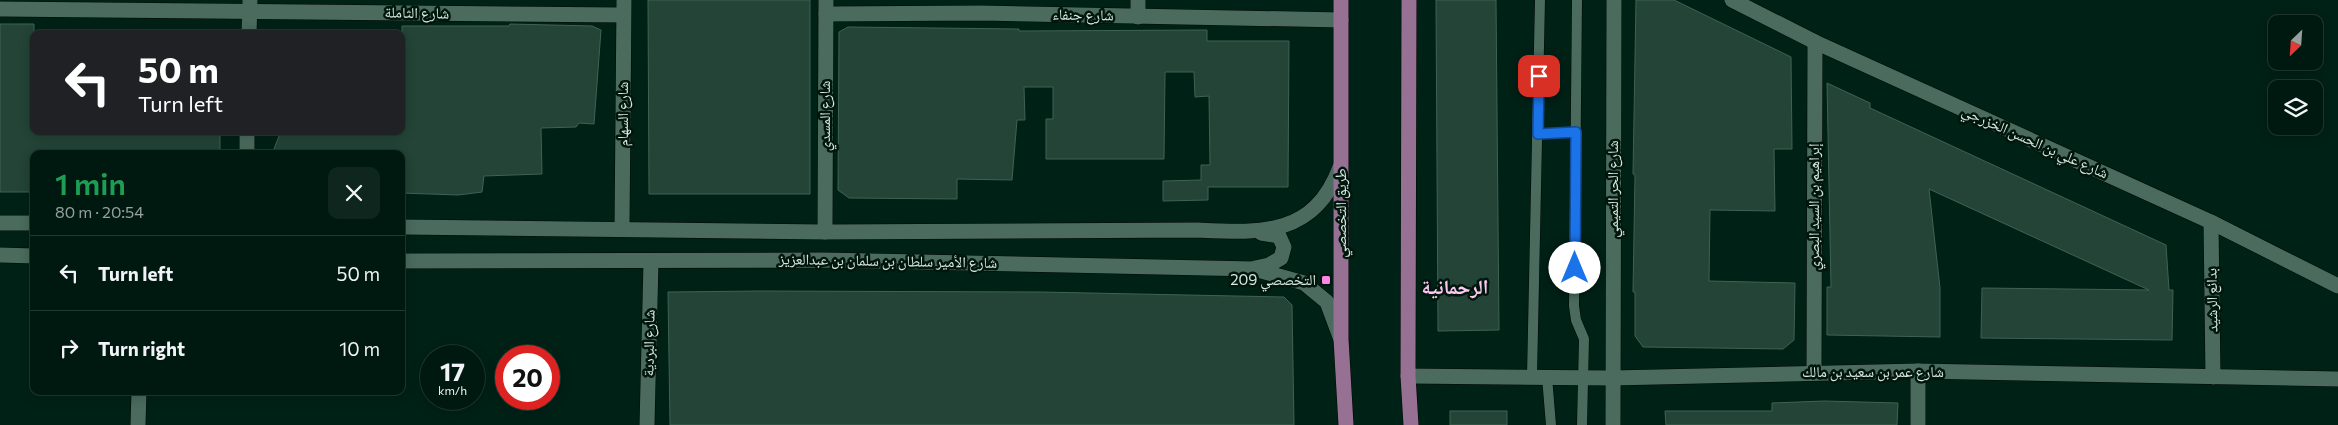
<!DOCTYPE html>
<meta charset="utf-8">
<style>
:root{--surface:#001910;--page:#0e261e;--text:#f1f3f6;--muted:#95a09f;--line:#223830}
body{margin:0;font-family:Commissioner,"Noto Naskh Arabic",sans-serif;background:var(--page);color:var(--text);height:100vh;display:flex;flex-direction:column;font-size:19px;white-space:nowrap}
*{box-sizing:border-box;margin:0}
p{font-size:16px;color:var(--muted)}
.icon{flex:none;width:28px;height:28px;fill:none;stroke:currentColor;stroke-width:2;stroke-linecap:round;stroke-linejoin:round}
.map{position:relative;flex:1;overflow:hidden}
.sheet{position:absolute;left:30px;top:150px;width:375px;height:245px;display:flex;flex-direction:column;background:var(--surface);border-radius:10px;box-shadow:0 2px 12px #0003,0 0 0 1px var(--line)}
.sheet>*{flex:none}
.hud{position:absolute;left:30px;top:30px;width:375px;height:105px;border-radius:10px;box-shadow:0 2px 12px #0003,0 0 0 1px var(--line);background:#202124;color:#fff;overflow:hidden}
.needle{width:32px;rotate:205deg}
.tools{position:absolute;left:2268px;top:15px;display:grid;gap:10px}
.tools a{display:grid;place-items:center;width:55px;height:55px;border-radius:10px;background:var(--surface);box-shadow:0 2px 12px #0003,0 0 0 1px var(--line);font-size:25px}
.speed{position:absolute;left:420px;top:345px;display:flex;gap:10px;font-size:25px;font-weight:700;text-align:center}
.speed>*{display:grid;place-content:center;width:65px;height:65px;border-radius:50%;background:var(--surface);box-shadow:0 2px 12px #0003,0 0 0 1px var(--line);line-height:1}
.speed small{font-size:12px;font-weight:400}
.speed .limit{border:8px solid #d22;background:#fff;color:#111}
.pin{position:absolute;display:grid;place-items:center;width:42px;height:42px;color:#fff;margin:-21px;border-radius:10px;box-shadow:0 2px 8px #0006}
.me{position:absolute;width:55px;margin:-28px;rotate:0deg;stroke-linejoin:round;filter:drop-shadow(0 0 4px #0008)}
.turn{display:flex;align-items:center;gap:18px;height:105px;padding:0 25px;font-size:22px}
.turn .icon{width:65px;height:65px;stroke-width:2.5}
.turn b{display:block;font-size:35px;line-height:42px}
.round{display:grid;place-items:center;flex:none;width:52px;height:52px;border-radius:10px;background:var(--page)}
.head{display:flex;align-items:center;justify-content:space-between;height:85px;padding:0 25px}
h1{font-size:30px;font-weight:600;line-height:38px;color:#1e9e55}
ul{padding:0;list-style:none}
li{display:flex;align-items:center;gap:15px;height:75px;padding:0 25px;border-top:1px solid var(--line)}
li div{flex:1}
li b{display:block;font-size:19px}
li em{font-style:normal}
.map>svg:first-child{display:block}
.building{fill:#234437;stroke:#406254}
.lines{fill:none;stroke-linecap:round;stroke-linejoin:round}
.lane-casing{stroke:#000904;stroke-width:11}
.street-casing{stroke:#000904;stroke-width:16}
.secondary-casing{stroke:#000904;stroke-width:16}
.primary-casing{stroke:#000904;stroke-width:16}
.lane{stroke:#4a6b5e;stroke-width:10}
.street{stroke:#4a6b5e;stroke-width:15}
.secondary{stroke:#4a6b5e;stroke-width:15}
.primary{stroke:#967194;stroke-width:15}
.route-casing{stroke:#114b97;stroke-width:12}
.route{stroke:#1a73e8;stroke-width:9}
.poi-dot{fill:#fb86e5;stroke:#01170e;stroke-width:2}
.labels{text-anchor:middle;stroke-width:5;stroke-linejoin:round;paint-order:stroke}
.street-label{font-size:15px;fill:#d7e9e1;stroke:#01170e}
.poi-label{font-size:15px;fill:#d7e9e1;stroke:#01170e;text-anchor:end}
.district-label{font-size:20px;font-weight:bold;fill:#ffc9f2;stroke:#01170e}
</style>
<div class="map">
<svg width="2338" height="425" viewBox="0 0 2338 425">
<rect width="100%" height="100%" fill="#002116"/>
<!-- building -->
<g class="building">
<path d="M648 0H810V194H649Z"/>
<path d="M1436 0H1496L1499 330 1438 331Z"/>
<path d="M1636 0H1674L1791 57 1792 149H1774L1775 211 1710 210 1709 281 1795 283 1794 340 1783 349 1643 347 1635 336V292H1633L1635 175 1633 174Z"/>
<path d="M0 24H34V131H220V154H34V192H0Z"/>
<path d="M510 24 592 26 601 30 594 124 579 123 576 127 541 128 542 174 484 176 482 192 458 195 401 193V154H272L281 131H401L402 26H509Z"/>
<path d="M848 27 1019 29V31L1207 30V41H1289L1288 187H1208V200L1163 201V181L1201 180V165H1210L1209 96 1195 97 1194 72H1165L1164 159H1046V119H1053V87H1024L1025 120H1017L1012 180 957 179V199L849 198 838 190 839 32Z"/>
<path d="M1827 83 1870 103V108L2166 245 2169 290H2173L2172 340 1981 338 1982 288 2149 290 1929 189 1940 288V337L1827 335V287H1831Z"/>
<path d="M760 291 1040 292 1284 297 1292 305 1294 425H670L668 292Z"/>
<path d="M1824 401 1898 403 1897 425H1666L1665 411H1772V403Z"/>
<rect x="1450" y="411" width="57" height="14"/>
</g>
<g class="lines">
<!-- lane casing -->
<g class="lane-casing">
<g id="lane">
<path d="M1577 0 1574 306 1576 320 1584 339 1582 425"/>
<path d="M1538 134 1576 132"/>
<path d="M1532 376 1540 0"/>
<path d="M1547 377 1551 425"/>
</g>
</g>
<!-- street casing -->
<g class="street-casing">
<g id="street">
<path d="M1732 0 1815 42 2211 222 2338 286"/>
<path d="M0 9 623 15"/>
<path d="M826 14 981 13 1341 20"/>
<path d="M1138 17V0"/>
<path d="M249 34 250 0"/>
<path d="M247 154V131"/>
<path d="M2211 222 2213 377"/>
<path d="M622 228 624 0"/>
<path d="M825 232 826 0"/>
<path d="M1918 371V425"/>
<path d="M1814 372 1815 42"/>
<path d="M1408 376 1612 378 1918 371 2338 379"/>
<path d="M138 425 139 391"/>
<path d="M647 425 651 262"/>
<path d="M1613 425 1614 0"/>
</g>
</g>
<!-- secondary casing -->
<g class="secondary-casing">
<g id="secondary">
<path d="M0 223H34"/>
<path d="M401 227 825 232 1198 230C1260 233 1314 237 1340 167"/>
<path d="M0 255 34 256"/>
<path d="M401 261 824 260 1254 269 1304 283 1327 302 1340 337"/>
<path d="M1255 268 1269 265 1281 258 1284 247 1279 236 1261 233"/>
</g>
</g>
<!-- primary casing -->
<g class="primary-casing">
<g id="primary">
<path d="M1341 0V339L1346 425"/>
<path d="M1409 0 1408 376 1411 425"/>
</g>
</g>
<!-- lane -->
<use href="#lane" class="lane"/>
<!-- street -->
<use href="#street" class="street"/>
<!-- secondary -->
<use href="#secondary" class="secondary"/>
<!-- primary -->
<use href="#primary" class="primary"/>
</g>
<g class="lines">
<!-- route casing -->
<g class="route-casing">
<path id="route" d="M1539 76 1538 134 1576 132 1575 268"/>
</g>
<!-- route -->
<use href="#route" class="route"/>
</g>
<!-- markers -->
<rect class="poi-dot" x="1321" y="275" width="10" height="10" rx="2.5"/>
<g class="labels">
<!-- street labels -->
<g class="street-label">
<text transform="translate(417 13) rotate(1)" y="5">شارع الثاملة</text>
<text transform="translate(1083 15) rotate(1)" y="5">شارع جنفاء</text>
<text transform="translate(623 114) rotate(-90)" y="5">شارع السهام</text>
<text transform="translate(825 116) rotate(-90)" y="5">شارع المسدي</text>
<text transform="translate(2035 142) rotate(24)" y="5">شارع علي بن الحسن الخزرجي</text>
<text transform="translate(1613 189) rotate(-90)" y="5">شارع الحر التميمي</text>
<text transform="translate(1814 207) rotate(-90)" y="5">إبراهيم بن السيد البصري</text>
<text transform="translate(1341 213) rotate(-90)" y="5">طريق التخصصي</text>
<text transform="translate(888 261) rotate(1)" y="5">شارع الأمير سلطان بن سلمان بن عبدالعزيز</text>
<text transform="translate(2212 300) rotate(-91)" y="5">بدائع الرشيد</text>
<text transform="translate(649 343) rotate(-89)" y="5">شارع البردية</text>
<text x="1873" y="377">شارع عمر بن سعيد بن مالك</text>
</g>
<!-- poi labels -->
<g class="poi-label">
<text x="1316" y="285">التخصصي 209</text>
</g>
<!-- district labels -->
<g class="district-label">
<text x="1455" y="294">الرحمانية</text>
</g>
</g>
</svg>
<div class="tools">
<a><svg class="needle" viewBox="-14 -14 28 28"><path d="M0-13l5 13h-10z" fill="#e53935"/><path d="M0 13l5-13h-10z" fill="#95a09f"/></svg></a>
<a><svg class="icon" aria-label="layers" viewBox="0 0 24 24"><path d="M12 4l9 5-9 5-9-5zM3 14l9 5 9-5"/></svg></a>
</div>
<div class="speed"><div>17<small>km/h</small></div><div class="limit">20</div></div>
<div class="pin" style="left:1539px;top:76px;background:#d93025"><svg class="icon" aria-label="arrive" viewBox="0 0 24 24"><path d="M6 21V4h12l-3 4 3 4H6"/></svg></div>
<svg class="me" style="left:1575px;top:268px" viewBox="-20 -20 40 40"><circle r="19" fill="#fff"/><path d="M0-13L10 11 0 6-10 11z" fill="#1a73e8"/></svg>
<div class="hud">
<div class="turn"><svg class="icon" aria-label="left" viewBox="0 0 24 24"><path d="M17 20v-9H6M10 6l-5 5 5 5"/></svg><div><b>50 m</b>Turn left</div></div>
</div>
<section class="sheet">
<div class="head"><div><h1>1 min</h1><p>80 m · 20:54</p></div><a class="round"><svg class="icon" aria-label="close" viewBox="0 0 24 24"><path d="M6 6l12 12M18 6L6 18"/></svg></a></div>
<ul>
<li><svg class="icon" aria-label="left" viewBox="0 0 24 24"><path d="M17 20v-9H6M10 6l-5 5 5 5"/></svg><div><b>Turn left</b></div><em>50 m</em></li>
<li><svg class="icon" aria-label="right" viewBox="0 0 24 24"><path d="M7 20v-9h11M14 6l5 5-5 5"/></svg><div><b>Turn right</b></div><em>10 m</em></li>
</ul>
</section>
</div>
